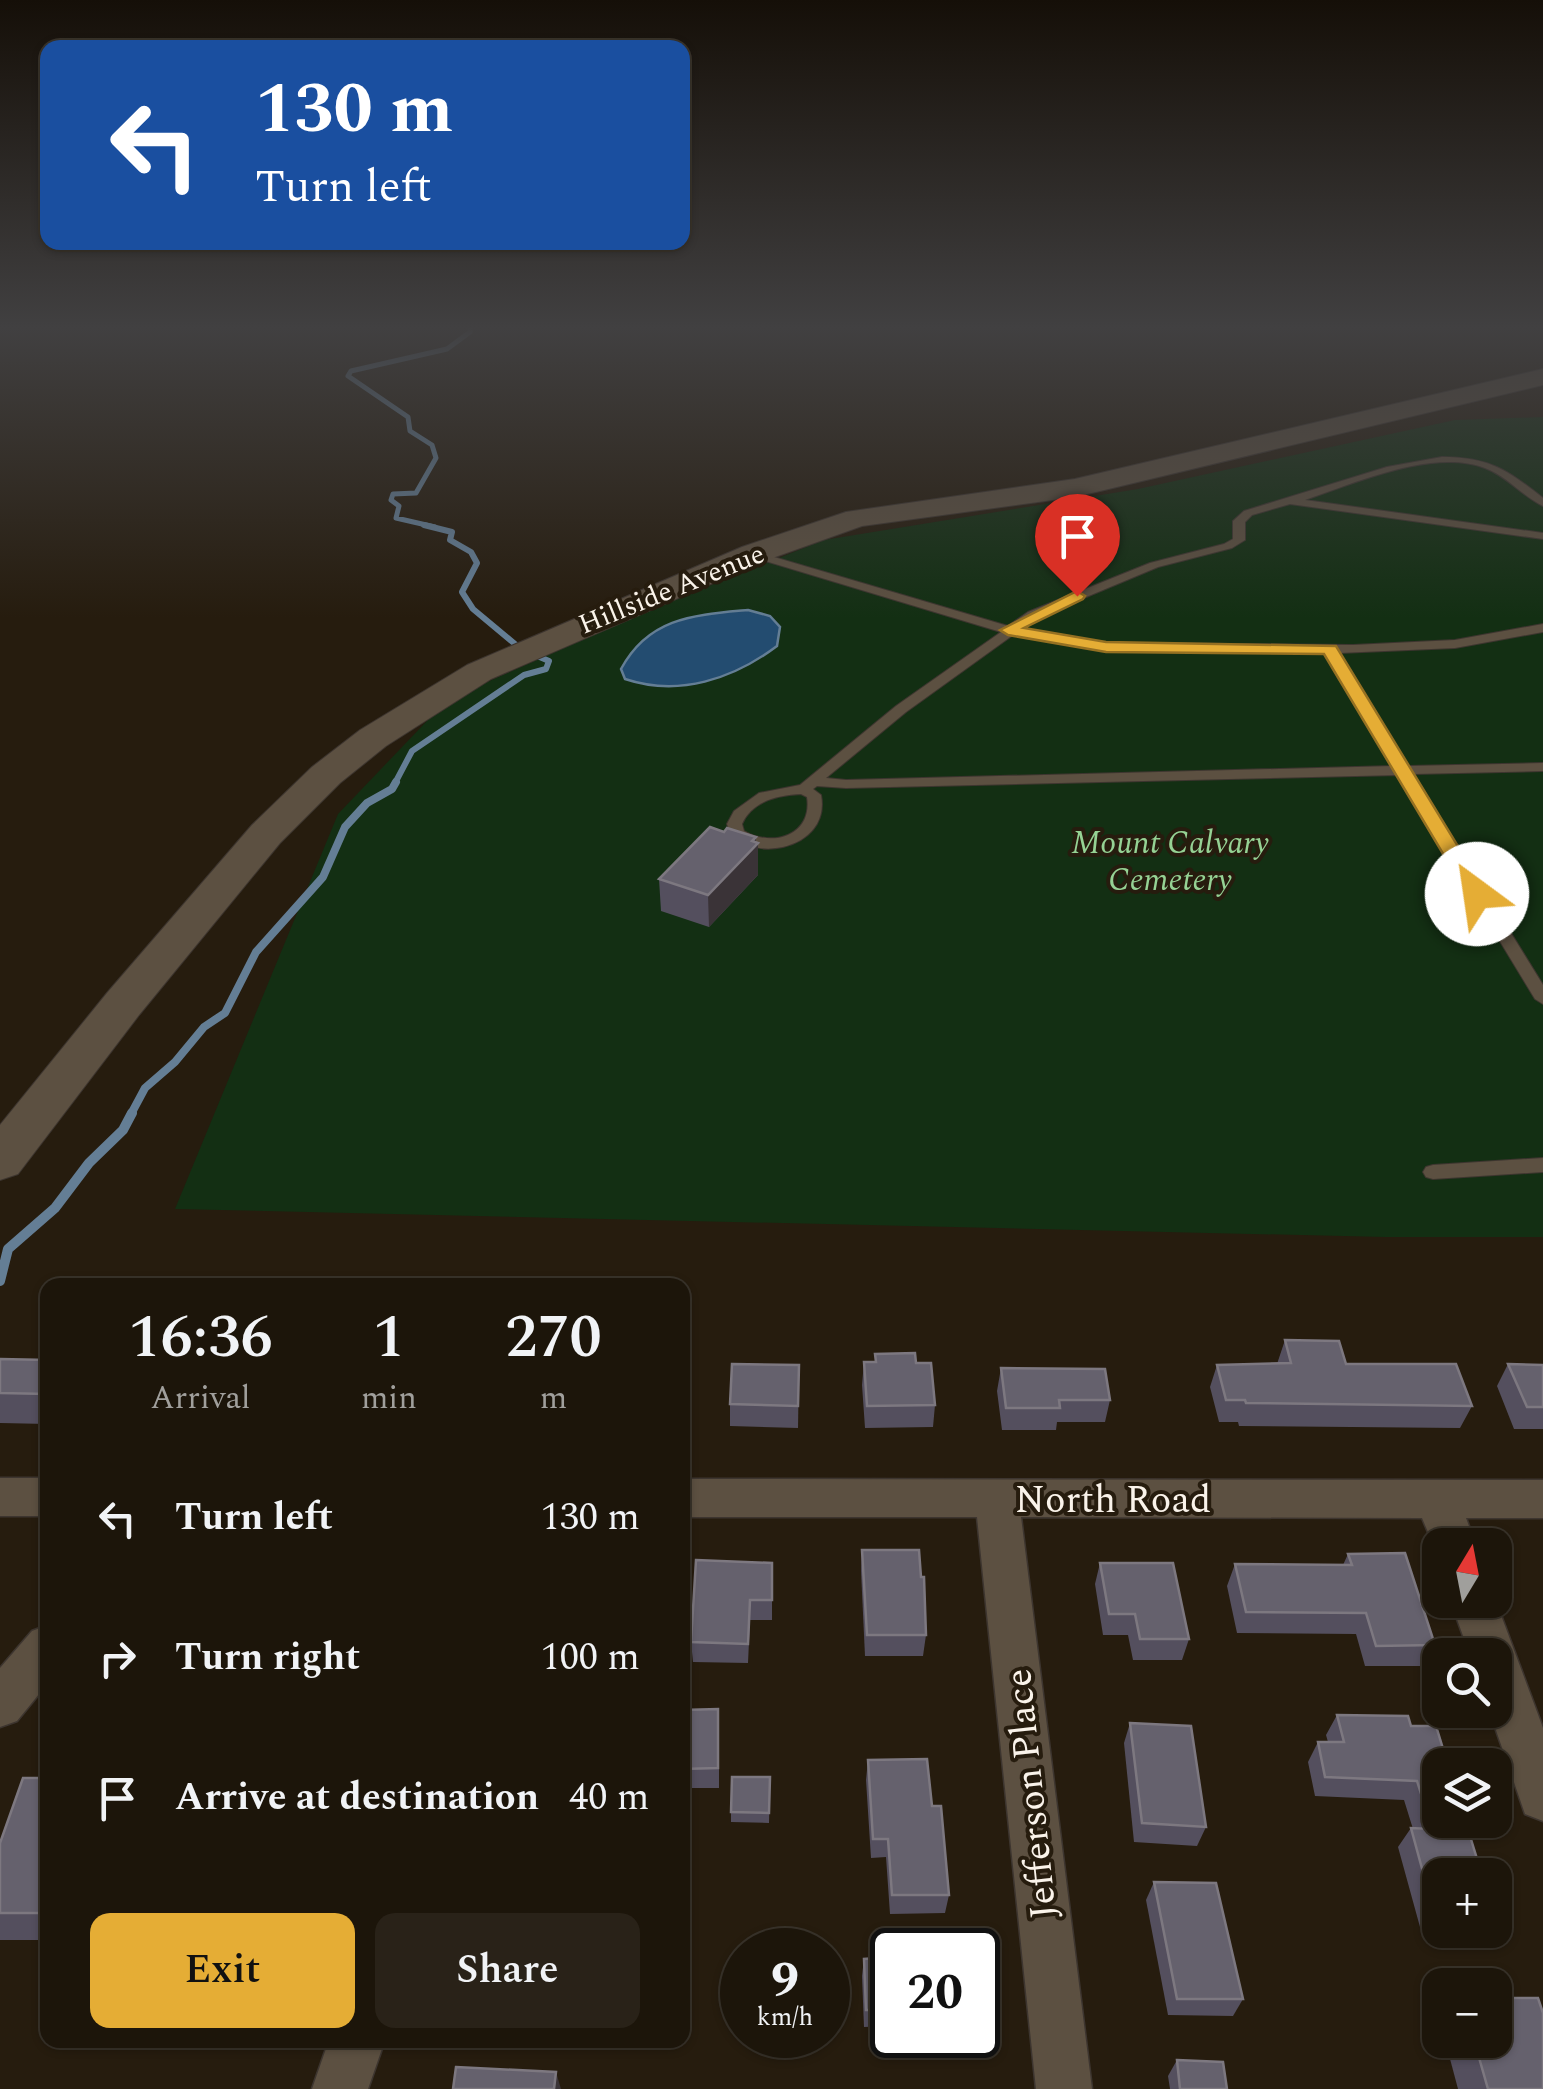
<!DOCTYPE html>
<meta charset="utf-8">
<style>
:root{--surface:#1c150a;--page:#292218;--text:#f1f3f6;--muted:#a09f9c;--line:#3a342b;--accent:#e5ad35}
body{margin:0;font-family:Spectral,serif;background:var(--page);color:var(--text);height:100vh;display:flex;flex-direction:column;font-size:38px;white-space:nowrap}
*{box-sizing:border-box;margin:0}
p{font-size:32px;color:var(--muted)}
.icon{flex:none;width:55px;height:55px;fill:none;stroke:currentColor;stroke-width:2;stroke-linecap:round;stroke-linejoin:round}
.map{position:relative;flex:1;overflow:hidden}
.drawer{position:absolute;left:40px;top:1278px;width:650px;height:770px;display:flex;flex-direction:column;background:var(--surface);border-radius:20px;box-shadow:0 2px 8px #0004,0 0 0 2px var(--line)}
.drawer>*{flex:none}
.hud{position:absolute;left:40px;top:40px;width:650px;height:210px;border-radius:20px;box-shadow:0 2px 8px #0004,0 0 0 2px var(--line);background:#1a4fa0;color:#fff;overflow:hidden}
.needle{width:65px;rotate:10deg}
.controls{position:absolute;left:1422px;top:1528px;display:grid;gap:20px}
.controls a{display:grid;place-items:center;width:90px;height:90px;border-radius:20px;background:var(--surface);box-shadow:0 2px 8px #0004,0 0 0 2px var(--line);font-size:50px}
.speed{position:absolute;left:720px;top:1928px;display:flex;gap:20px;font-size:50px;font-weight:700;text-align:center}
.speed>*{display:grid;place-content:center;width:130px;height:130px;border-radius:50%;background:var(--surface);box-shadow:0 2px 8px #0004,0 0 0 2px var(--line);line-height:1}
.speed small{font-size:25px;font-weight:400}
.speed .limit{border:5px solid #111;border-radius:15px;background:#fff;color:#111}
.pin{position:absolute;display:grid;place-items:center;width:85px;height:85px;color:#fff;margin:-102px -42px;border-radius:50% 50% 50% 0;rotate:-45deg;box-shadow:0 0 10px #0007}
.pin .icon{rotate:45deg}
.me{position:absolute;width:110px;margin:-55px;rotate:329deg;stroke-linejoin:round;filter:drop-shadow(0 0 8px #0008)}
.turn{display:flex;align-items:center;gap:35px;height:210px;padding:0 50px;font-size:45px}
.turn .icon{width:130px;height:130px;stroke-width:2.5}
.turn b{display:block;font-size:70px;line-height:85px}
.eta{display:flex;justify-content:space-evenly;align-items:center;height:170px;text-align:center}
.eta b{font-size:60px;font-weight:600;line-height:70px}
.primary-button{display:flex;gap:20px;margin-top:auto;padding:20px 50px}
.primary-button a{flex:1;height:115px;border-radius:20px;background:var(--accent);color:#111;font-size:40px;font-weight:600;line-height:115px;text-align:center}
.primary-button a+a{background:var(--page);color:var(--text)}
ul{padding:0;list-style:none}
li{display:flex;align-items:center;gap:30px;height:140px;padding:0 50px}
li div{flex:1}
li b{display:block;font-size:38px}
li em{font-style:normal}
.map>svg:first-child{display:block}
.green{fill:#132f13}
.water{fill:#234c70;stroke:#647e95;stroke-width:2.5}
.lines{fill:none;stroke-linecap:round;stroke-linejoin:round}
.stream-far3{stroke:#647e95;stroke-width:5}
.stream-far2{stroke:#647e95;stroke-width:6}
.stream-far1{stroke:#647e95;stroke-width:8}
.stream{stroke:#647e95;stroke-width:10}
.lane-casing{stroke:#3d352f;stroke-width:2}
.street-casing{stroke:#3d352f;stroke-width:3}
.secondary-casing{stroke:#3d352f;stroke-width:2}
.lane{fill:#5c5041;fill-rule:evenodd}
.street{fill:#5c5041;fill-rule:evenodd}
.secondary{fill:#5c5041;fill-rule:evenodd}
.wall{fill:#544f5e}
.shaded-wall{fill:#3a3337}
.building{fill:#65616d;stroke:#7d7880;stroke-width:2.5}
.route{fill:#e5ad35;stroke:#957022;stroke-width:2.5}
.labels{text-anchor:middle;stroke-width:8;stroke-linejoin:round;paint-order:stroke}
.far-street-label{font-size:28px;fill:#faf3ea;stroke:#261c0e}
.park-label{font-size:32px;font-style:italic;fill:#95d294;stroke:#261c0e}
.near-street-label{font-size:38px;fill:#faf3ea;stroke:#261c0e}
</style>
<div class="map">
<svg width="1543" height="2089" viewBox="0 0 1543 2089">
<rect width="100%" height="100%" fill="#261c0e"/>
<!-- green -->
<path class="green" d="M1543 417V1237H1385L175 1209 338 814 447 700 632 617 824 540 1138 489 1455 420Z"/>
<!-- water -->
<path class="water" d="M748 610 770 616 780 627 777 646C733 679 679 697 625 679L621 669C649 617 694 615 748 610Z"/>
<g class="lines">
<!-- stream-far3 -->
<path class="stream-far3" d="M435 527 396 518 399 506 391 500 393 494 416 493 436 458 432 445 410 431 408 417 348 376 351 371 447 349 470 332 471 326"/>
<!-- stream-far2 -->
<g class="stream-far2">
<path d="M424 525 452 532 450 540 471 552 477 563 462 592 473 609 515 644"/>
<path d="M394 785 412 751 524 675 546 669 549 661 535 655"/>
</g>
<!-- stream-far1 -->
<path class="stream-far1" d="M130 1116 145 1088 175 1062 204 1027 225 1013 256 952 323 877 345 827 367 803 392 789 396 782"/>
<!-- stream -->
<path class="stream" d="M0 1281 8 1249 55 1208 89 1163 123 1130 132 1113"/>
<!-- lane casing -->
<g class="lane-casing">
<g id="lane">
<path d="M1442 457C1489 457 1507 470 1543 498V506C1522 496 1507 476 1485 468 1433 448 1355 483 1305 500L1543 533V539L1290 504 1252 515 1245 522V540L1232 548 1158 567 1036 618 1021 629 1106 643 1353 645 1455 640 1543 624V632L1455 648 1339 653 1408 766 1543 763V771L1413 774 1543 985V1004L1535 999 1399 775 846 788 817 786 813 789 821 795C832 853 740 866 727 824L734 811 759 793 800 785 896 706 1001 632 749 556V552H757L1008 626 1028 612 1150 563 1224 544 1233 539V521L1244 511 1387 467ZM1013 635 1106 651 1326 653 1394 766 846 780 826 778 906 712ZM801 794 807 797C813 835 773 848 744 831L742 824C752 801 778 795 801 794Z"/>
<path d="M1543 1158V1172L1433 1179 1426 1177 1423 1172 1426 1167 1433 1165Z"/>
</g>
</g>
<!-- street casing -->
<g class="street-casing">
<g id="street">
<rect x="0" y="1478" width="48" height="38"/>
<path d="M682 1479 1543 1480V1518H1466L1476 1545H1440V1560L1422 1518 1021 1517 1092 2089H1036L977 1517H682Z"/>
<path d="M1495 1599 1543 1728V1821L1525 1814 1489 1710H1495V1655H1470L1450 1600Z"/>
<path d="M48 1625V1683L17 1721 0 1727V1668L32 1631Z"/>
<path d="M329 2040H385L368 2089H312Z"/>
</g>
</g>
<!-- secondary casing -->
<g class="secondary-casing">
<path id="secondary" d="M1543 369V385L1075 497 862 526 764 561 491 679 386 746 340 783 280 843 139 1015 18 1174 0 1180V1125L107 993 252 825 312 767 360 730 467 665 742 547 846 512 1075 479Z"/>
</g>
<!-- lane -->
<use href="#lane" class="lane"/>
<!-- street -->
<use href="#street" class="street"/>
<!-- secondary -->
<use href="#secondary" class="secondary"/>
</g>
<!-- wall -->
<g class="wall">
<path d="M756 837V842L758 843V875L709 927 661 911 659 879Z"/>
<path d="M1285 1340 1346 1364 1472 1406 1460 1428 1239 1426 1238 1422H1219L1210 1387 1217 1365 1277 1364Z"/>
<path d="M875 1354 916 1363 935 1405 933 1427 865 1428 862 1385 864 1362H875Z"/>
<path d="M0 1359 48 1360V1424L0 1423Z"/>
<path d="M1508 1364 1543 1365V1429H1514L1497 1386Z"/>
<path d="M799 1365 798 1428 730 1426V1404Z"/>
<path d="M1001 1368 1110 1400 1105 1422H1057L1056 1430H1002L997 1391Z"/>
<path d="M862 1550 921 1577 926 1635 923 1656H865L861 1571Z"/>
<path d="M1348 1554 1435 1645 1423 1666H1365L1356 1634 1237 1633 1227 1586 1235 1564 1343 1565Z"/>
<path d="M772 1563V1620H750L748 1663 693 1662 691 1642Z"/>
<path d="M1100 1563 1189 1639 1182 1660H1133L1128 1635H1103L1095 1584Z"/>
<path d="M682 1710 719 1730V1788H682Z"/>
<path d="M1337 1715 1411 1726H1436L1440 1927H1420L1398 1847 1411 1828 1413 1829 1404 1800 1315 1796 1308 1762 1318 1742H1328L1326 1735Z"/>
<path d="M1130 1723 1206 1827 1197 1846 1134 1842 1124 1743Z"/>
<path d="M868 1760 932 1806 949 1895 945 1913 890 1914 886 1857 871 1858 866 1780Z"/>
<path d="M770 1777 769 1823 731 1822V1812Z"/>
<path d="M48 1778V1940H0V1843Z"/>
<path d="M1154 1882 1243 1999 1233 2016 1168 2015 1146 1900Z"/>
<path d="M892 1957V2026L864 2027 862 1976 864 1959Z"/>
<path d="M1445 2040H1495L1543 2089H1458Z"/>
<path d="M1177 2060 1227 2089H1170L1168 2076Z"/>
</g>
<!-- shaded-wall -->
<g class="shaded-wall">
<path d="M756 837V845L758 843V875L709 927 708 895Z"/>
<path d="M48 1890V1921L41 1913Z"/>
<path d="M556 2072 561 2089H554Z"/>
</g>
<!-- building -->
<g class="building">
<path d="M710 827 724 832 727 828 756 837 752 841 758 843 708 895 659 879Z"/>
<path d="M1285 1340 1339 1341 1346 1364H1456L1472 1406 1246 1403 1245 1400H1226L1217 1365 1291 1363Z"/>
<path d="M915 1353 916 1363H931L935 1405 867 1406 864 1362H876L875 1354Z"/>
<path d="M0 1359 48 1360V1394L0 1393Z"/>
<path d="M732 1364 799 1365 798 1406 730 1404Z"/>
<path d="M1508 1364 1543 1365V1407H1527Z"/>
<path d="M1001 1368 1105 1369 1110 1400H1059L1060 1408H1006Z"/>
<path d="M862 1550H919L921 1577H924L926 1635H867Z"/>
<path d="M1405 1553 1435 1645 1376 1646 1366 1613 1246 1612 1235 1564 1352 1565 1348 1554Z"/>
<path d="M696 1560 772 1563V1600H750L748 1644 691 1642Z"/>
<path d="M1100 1563H1173L1189 1639H1140L1135 1614H1109Z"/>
<path d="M718 1709V1768L682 1769V1710Z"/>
<path d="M1337 1715 1408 1716 1411 1726H1436L1448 1765H1440V1820H1465L1482 1875H1440V1909H1433L1411 1828 1432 1829 1417 1781 1325 1777 1318 1742H1344Z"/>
<path d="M1130 1723 1191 1726 1206 1827 1142 1823Z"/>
<path d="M927 1759 932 1806H941L949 1895H892L888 1839H873L868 1760Z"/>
<path d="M732 1777H770L769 1813 731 1812Z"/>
<path d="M23 1778H48V1890L41 1913H0V1843Z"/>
<path d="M1154 1882 1216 1883 1243 1999H1177Z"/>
<path d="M1495 1889 1501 1909H1495Z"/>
<path d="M892 1957V2010H866L864 1959Z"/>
<path d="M1495 1998H1538L1543 2013V2089H1488L1474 2040H1495Z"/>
<path d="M1177 2060 1223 2062 1227 2089H1180Z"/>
<path d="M456 2067 556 2072 554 2089H453Z"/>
</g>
<!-- sky -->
<linearGradient id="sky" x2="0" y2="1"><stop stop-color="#150f08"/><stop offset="0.53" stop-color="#414041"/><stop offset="1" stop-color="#414041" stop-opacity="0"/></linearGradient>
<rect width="1543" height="618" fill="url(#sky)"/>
<!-- route -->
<path class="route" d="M1077 591 1085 596 1083 599 1024 628 1106 642 1336 646 1487 894 1484 898 1477 900 1467 894 1324 654 1106 652 1008 635 1000 630Z"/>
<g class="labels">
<!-- far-street labels -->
<g class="far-street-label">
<text transform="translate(671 588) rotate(-22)" y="10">Hillside Avenue</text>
</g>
<!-- park labels -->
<g class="park-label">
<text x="1170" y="853">Mount Calvary<tspan x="1170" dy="37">Cemetery</tspan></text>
</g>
<!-- near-street labels -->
<g class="near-street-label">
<text x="1113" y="1512">North Road</text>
<text transform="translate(1030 1794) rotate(-96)" y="13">Jefferson Place</text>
</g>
</g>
</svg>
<div class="controls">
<a><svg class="needle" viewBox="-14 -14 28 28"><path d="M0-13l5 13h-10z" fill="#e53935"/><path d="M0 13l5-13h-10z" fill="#a09f9c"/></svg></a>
<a><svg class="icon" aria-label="search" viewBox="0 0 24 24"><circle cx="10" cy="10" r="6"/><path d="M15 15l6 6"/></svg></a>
<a><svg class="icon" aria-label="layers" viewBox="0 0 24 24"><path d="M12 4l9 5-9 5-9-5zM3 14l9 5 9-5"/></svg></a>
<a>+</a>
<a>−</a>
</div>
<div class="speed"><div>9<small>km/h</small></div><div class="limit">20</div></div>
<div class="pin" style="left:1077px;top:596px;background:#d93025"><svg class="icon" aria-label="arrive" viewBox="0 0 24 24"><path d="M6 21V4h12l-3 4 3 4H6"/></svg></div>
<svg class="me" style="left:1477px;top:894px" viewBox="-20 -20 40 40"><circle r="19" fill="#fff"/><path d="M0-13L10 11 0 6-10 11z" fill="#e5ad35"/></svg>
<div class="hud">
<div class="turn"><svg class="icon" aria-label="left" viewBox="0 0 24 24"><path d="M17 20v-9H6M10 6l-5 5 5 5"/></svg><div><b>130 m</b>Turn left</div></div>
</div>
<section class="drawer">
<div class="eta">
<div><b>16:36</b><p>Arrival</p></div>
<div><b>1</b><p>min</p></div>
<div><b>270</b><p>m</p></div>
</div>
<ul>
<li><svg class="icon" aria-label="left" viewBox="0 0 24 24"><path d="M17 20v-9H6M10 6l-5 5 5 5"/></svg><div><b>Turn left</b></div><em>130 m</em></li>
<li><svg class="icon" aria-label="right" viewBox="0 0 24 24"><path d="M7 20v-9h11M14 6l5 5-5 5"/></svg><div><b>Turn right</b></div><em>100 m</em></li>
<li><svg class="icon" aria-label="arrive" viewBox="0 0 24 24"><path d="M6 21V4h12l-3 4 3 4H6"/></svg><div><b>Arrive at destination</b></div><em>40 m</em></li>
</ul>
<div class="primary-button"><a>Exit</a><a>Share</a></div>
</section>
</div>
